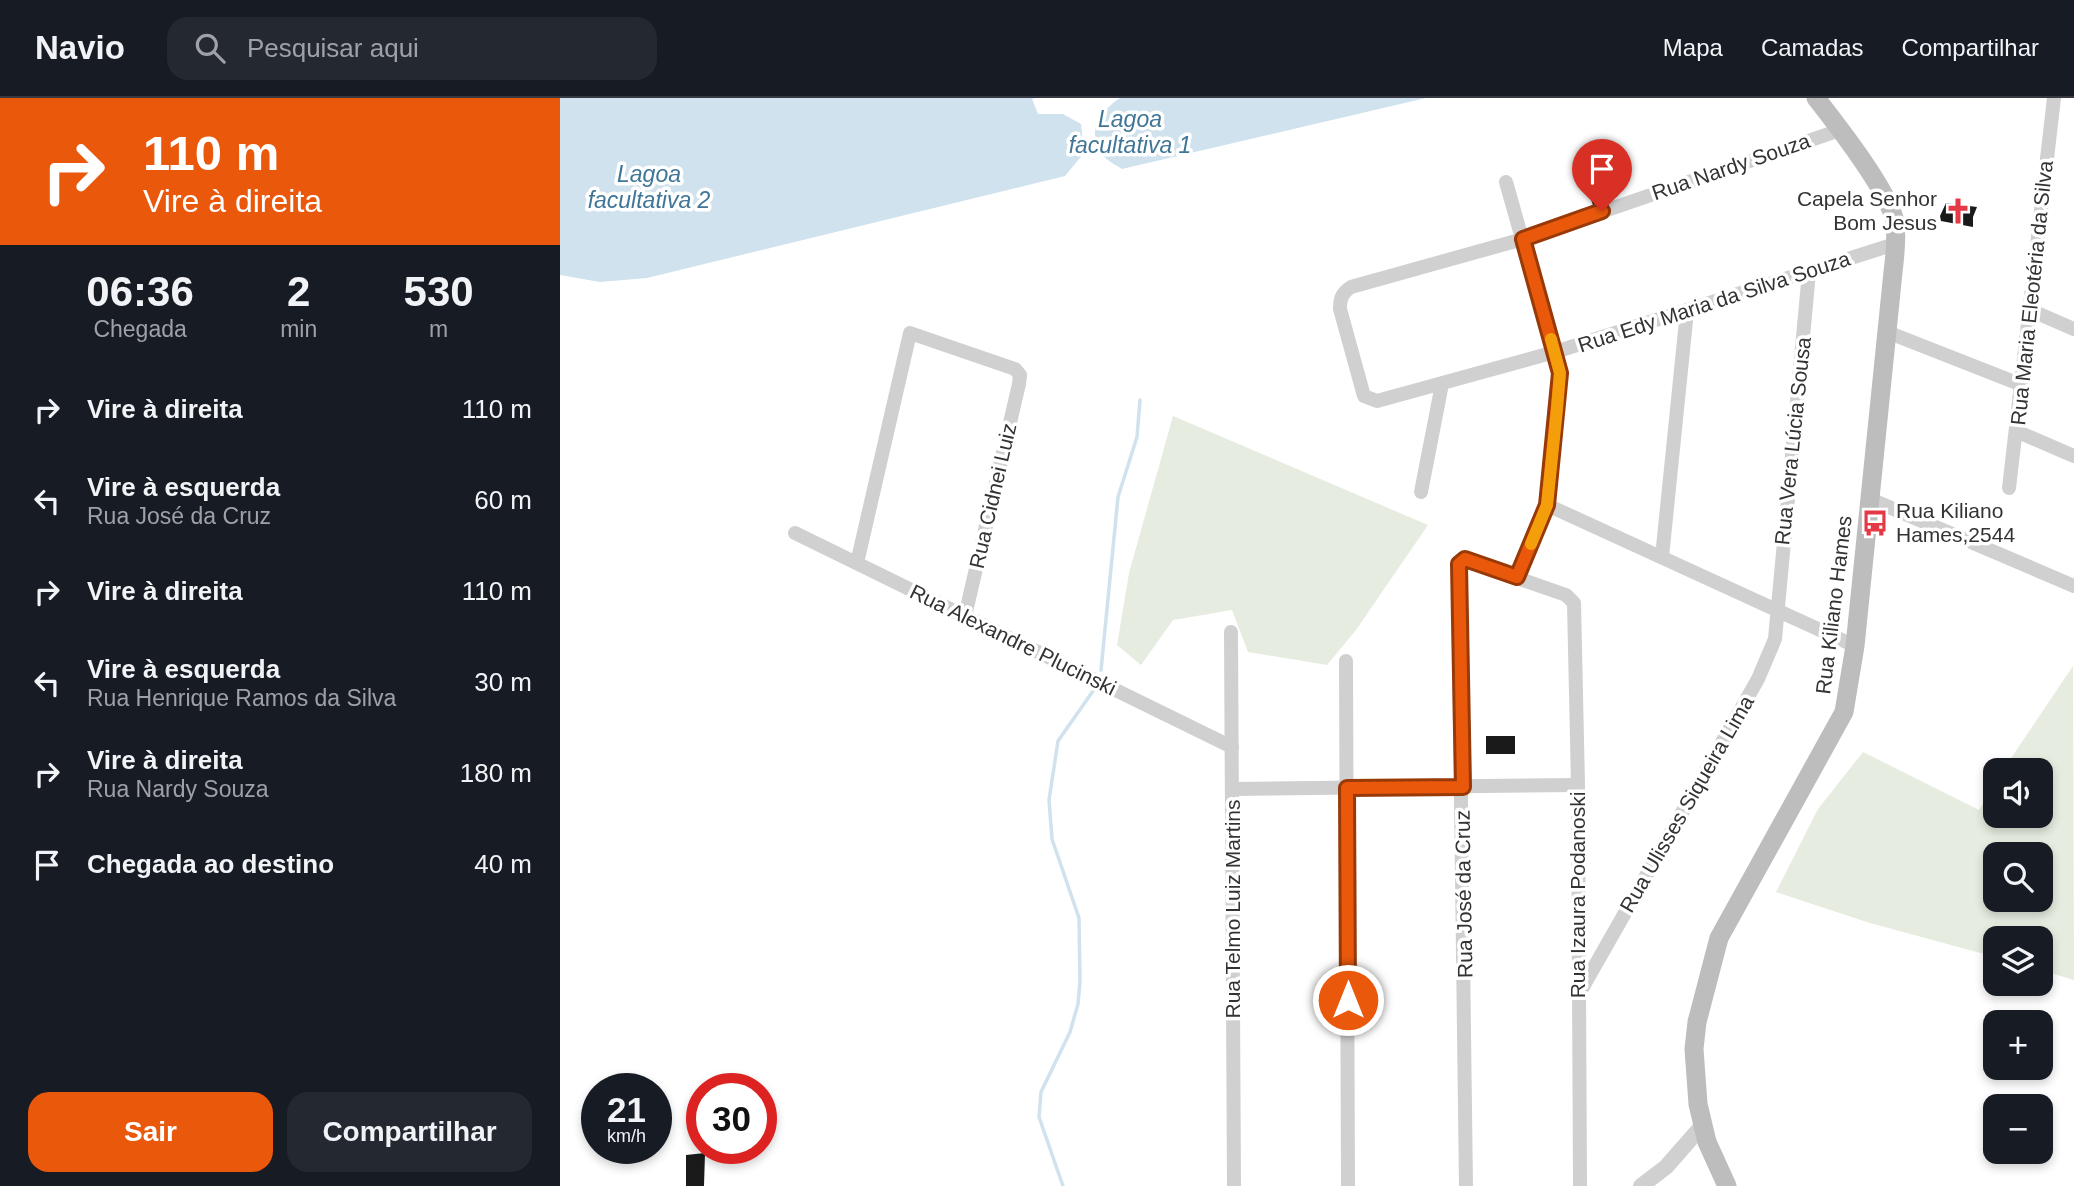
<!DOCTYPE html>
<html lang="pt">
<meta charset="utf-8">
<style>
:root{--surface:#171b24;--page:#242831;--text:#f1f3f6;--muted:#9ea1a6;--line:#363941;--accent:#ea580c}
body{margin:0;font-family:Helvetica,sans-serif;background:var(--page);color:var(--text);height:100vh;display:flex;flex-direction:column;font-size:26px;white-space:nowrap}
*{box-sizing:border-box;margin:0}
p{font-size:23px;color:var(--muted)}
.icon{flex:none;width:38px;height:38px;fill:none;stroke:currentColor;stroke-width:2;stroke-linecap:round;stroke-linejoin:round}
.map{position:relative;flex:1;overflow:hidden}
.side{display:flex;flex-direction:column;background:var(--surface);width:560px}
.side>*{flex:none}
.hud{background:#ea580c;color:#fff;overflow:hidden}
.tools{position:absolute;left:1423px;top:660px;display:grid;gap:14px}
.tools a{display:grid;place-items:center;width:70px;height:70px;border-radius:14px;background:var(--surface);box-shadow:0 4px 10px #0003;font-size:35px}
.speed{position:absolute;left:21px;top:975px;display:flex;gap:14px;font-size:35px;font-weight:700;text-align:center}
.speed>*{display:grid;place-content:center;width:91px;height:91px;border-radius:50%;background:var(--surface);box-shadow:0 4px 10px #0003;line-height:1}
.speed small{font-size:18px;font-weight:400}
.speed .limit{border:10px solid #d22;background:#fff;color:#111}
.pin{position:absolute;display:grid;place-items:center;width:60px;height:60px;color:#fff;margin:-72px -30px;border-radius:50% 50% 50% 0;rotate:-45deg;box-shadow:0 0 7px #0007}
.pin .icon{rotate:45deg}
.me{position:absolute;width:77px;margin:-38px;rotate:0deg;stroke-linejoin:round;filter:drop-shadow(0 0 5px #0008)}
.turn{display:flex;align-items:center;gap:24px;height:147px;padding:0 28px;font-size:32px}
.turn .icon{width:91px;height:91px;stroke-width:2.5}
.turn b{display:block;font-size:49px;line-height:60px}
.eta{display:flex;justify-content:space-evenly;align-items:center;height:119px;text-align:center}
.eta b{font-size:42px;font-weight:800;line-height:49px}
.cta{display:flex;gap:14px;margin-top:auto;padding:14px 28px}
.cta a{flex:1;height:80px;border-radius:21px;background:var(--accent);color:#fff;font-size:28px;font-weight:800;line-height:80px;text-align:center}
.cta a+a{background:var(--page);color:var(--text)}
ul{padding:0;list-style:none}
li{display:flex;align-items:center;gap:21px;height:91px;padding:0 28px}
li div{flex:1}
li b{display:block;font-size:26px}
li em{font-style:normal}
header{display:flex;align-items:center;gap:42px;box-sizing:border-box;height:98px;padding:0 35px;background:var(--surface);border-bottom:2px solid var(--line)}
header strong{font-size:33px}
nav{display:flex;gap:38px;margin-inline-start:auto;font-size:24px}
.search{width:490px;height:63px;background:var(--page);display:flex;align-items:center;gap:18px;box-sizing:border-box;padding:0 24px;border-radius:21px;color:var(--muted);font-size:26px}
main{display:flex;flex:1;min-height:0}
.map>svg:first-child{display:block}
.green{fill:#e6ecdf;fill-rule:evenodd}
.water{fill:#cfe2ee}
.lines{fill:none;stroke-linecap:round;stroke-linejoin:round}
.stream{stroke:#cfe2ee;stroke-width:3.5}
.building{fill:#1a1a1a}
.minor{stroke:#d0d0d0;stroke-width:14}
.tertiary{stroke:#d0d0d0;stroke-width:16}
.secondary{stroke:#bdbdbd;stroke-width:19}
.route-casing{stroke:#983908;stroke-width:18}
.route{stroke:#ea580c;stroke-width:12}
.slow{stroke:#f59e0b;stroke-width:12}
.labels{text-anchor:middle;stroke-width:7;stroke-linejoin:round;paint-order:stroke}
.street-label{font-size:21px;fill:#333;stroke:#fff}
.poi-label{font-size:21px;fill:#333;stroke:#fff;text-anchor:end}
.water-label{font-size:23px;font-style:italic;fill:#3f7597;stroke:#fff}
</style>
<header>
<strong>Navio</strong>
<div class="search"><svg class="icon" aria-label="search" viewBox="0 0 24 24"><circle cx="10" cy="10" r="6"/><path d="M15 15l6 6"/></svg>Pesquisar aqui</div>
<nav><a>Mapa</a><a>Camadas</a><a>Compartilhar</a></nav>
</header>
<main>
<section class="side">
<div class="hud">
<div class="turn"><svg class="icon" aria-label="right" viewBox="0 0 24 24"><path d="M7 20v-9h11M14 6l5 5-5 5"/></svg><div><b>110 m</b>Vire à direita</div></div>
</div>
<div class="eta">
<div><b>06:36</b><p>Chegada</p></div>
<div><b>2</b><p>min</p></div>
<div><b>530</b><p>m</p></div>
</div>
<ul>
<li><svg class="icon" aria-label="right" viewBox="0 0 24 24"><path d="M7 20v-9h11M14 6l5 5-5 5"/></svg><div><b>Vire à direita</b></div><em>110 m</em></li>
<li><svg class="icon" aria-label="left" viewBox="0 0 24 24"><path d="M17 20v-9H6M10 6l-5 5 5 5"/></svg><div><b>Vire à esquerda</b><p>Rua José da Cruz</p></div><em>60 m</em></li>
<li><svg class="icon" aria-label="right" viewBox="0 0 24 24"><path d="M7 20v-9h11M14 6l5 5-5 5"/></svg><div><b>Vire à direita</b></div><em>110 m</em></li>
<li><svg class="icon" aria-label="left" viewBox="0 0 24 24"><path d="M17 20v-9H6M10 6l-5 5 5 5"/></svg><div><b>Vire à esquerda</b><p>Rua Henrique Ramos da Silva</p></div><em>30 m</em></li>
<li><svg class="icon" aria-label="right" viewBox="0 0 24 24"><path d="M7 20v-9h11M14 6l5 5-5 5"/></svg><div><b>Vire à direita</b><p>Rua Nardy Souza</p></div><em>180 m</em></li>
<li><svg class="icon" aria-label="arrive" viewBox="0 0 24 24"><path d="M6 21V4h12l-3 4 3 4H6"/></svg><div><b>Chegada ao destino</b></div><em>40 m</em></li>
</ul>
<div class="cta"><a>Sair</a><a>Compartilhar</a></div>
</section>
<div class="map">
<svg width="1514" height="1088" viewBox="0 0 1514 1088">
<rect width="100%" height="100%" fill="#fff"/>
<!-- green -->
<g class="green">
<path d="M613 318 868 427 796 532 767 567 688 554 672 512 613 522 581 567 557 547 569 475Z"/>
<path d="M1513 568 1514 882 1481 872 1480 840H1435V859L1310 825 1216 794 1258 711 1303 654 1419 712 1435 686V718H1480V672H1443ZM1435 756H1480V802H1435Z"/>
</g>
<!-- water -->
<g class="water">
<path d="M0 0H475L472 1 478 16H503L521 26 524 55 505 78 87 180 40 184 0 177Z"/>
<path d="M560 0H866L562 71C556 67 547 63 543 57 525 35 540 13 560 0Z"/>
</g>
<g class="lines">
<!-- stream -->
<g class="stream">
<path d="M541 572 558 399 577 339 580 302"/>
<path d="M503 1088 479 1019 481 994 510 934 518 906 520 883 519 820 492 741 489 702 498 643 533 593"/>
</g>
</g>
<!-- building -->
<g class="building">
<path d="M1043 58 1058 98 1033 107 1018 67Z"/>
<path d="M1386 105 1417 109 1413 119V129L1381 123 1380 118Z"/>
<rect x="926" y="638" width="29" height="18"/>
<path d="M145 1055 144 1088H126V1057Z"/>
</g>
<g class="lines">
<!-- minor -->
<g class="minor">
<path d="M1280 32 963 141 791 189C782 195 780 200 780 211L804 298 817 303 995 254 1335 146"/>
<path d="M946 84 1000 275 987 407 957 479"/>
<path d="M1470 212 1514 231"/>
<path d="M1327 234 1462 287"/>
<path d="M1456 333 1514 358"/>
<path d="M1449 390 1494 0"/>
<path d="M861 394 882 286"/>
<path d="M1310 401 1514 488"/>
<path d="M987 407 1295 548"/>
<path d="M235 435 672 649"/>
<path d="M1102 459 1127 213"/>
<path d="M297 465 350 235 455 271 460 277 459 286 405 518"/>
<path d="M671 534 674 1088"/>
<path d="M786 563 788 1088"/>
<path d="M672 691 1018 687"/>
<path d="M1020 894 1198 581 1215 541 1249 174"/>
<path d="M906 1088 898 470 901 463 905 462 1006 497 1014 505 1018 687 1020 1088"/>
</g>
<!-- tertiary -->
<path class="tertiary" d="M1081 1088 1106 1069 1142 1028"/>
<!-- secondary -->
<path class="secondary" d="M1167 1088 1147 1044 1138 1006 1134 951 1137 924 1159 840 1284 614 1295 548 1333 174C1335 158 1337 140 1335 124 1329 93 1277 27 1256 0"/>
</g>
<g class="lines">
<!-- route casing -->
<g class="route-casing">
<path id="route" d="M788 902 787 690 903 689 899 466 905 461 957 479 987 407 1000 275 963 141 1042 113"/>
</g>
<!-- route -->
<use href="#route" class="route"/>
<!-- slow -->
<path class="slow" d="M971 446 987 407 997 311 1000 275 991 241"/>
</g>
<!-- icons -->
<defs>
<g id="church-bare" transform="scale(2.1)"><path d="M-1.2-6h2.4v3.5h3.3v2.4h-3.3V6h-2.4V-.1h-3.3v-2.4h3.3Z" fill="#e63946" stroke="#fff" stroke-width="2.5" paint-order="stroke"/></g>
<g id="bus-bare" transform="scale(2.1)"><path d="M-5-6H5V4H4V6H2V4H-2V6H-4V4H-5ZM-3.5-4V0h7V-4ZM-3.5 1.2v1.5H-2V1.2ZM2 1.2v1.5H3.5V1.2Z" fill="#e63946" stroke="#fff" stroke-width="2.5" paint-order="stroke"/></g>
</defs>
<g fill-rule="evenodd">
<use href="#church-bare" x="1398" y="113"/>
<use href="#bus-bare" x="1315" y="425"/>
</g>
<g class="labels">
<!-- street labels -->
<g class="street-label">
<text transform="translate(1171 69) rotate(-19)" y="7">Rua Nardy Souza</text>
<text transform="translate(1472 195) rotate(-84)" y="7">Rua Maria Eleotéria da Silva</text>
<text transform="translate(1154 204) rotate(-18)" y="7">Rua Edy Maria da Silva Souza</text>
<text transform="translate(1233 343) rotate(-84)" y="7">Rua Vera Lúcia Sousa</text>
<text transform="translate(433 398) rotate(-77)" y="7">Rua Cidnei Luiz</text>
<text transform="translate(1274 507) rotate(-83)" y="7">Rua Kiliano Hames</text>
<text transform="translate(453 542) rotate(26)" y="7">Rua Alexandre Plucinski</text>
<text transform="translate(1127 706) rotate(-60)" y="7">Rua Ulisses Siqueira Lima</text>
<text transform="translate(904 796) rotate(-91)" y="7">Rua José da Cruz</text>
<text transform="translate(1018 797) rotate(-90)" y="7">Rua Izaura Podanoski</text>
<text transform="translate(673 811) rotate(-90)" y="7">Rua Telmo Luiz Martins</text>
</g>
<!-- poi labels -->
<g class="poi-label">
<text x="1377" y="108">Capela Senhor<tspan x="1377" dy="24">Bom Jesus</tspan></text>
<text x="1336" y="420" text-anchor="start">Rua Kiliano<tspan x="1336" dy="24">Hames,2544</tspan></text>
</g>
<!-- water labels -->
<g class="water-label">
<text x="570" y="29">Lagoa<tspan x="570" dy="26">facultativa 1</tspan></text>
<text x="89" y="84">Lagoa<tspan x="89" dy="26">facultativa 2</tspan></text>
</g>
</g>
</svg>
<div class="tools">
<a><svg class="icon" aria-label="sound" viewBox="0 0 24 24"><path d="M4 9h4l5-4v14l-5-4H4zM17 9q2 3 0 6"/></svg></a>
<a><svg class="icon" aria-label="search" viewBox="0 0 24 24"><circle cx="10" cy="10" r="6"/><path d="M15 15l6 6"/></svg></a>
<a><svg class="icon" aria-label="layers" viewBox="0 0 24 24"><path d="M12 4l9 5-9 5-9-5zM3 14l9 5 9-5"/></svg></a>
<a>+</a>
<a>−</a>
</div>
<div class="speed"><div>21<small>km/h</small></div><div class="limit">30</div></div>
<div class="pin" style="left:1042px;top:113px;background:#d93025"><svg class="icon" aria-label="arrive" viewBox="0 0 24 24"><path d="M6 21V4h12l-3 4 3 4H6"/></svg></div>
<svg class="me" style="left:788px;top:902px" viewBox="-20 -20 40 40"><circle r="17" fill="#ea580c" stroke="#fff" stroke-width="3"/><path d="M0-11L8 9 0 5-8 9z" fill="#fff"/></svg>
</div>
</main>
